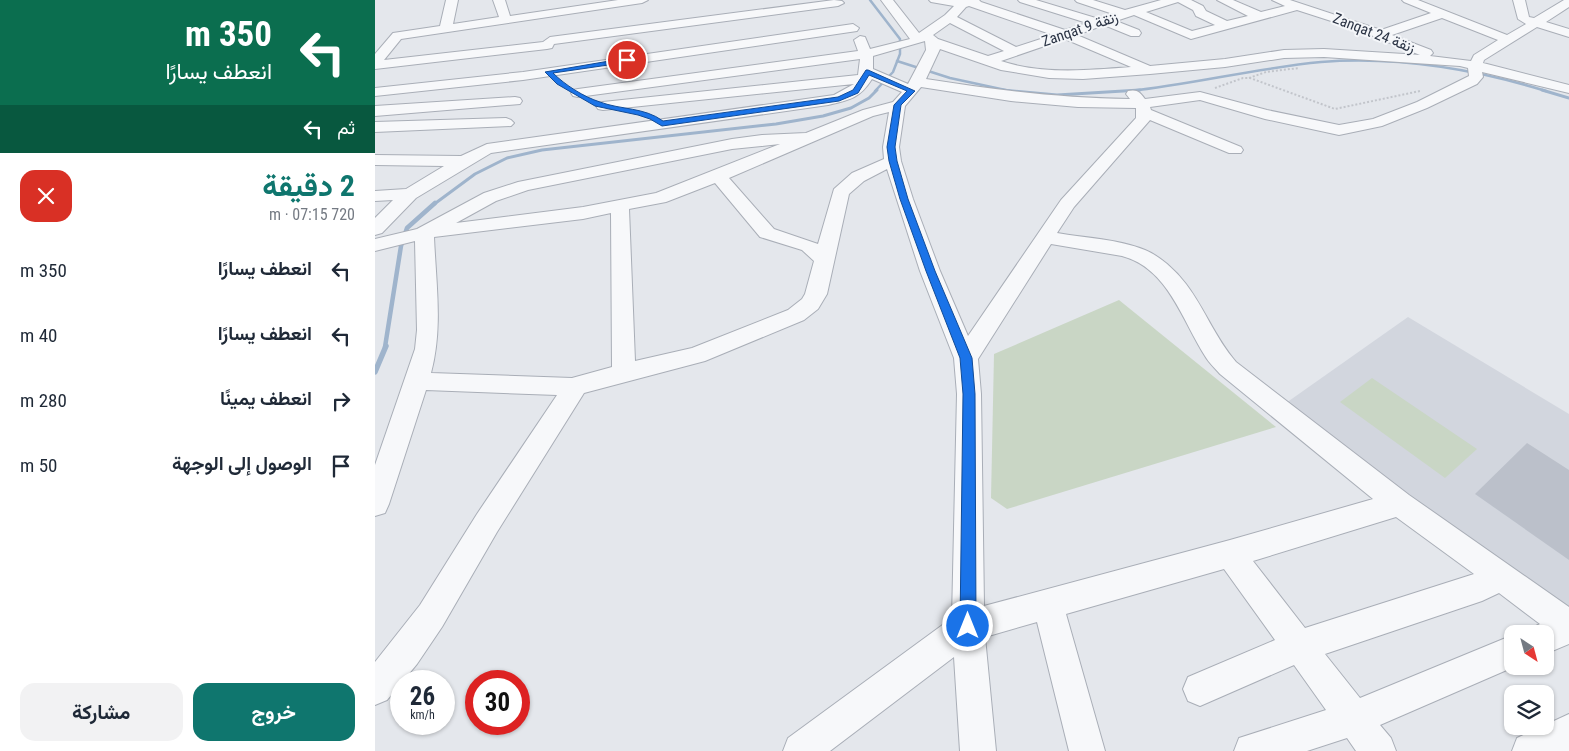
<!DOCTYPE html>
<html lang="ar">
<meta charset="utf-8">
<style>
:root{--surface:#fff;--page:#f2f2f3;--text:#1f2937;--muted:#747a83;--accent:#0f766e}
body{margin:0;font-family:"Roboto Condensed",Vazirmatn,sans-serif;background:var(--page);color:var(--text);direction:rtl;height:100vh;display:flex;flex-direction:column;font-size:19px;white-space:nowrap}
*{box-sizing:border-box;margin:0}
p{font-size:16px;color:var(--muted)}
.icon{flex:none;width:28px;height:28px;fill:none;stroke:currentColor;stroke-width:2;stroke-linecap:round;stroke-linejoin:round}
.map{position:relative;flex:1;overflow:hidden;direction:ltr}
.side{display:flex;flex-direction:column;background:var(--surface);width:375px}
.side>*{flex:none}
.banner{background:#0b6e4f;color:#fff;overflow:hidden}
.needle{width:32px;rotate:144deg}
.controls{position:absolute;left:1129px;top:625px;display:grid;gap:10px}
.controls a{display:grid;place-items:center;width:50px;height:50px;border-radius:10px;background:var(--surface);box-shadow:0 1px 4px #0004;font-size:25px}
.speed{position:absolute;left:15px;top:670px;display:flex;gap:10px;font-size:25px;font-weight:700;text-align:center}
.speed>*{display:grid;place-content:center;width:65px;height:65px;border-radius:50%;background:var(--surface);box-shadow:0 1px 4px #0004;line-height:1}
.speed small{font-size:12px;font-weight:400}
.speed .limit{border:8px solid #d22;background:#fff;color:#111}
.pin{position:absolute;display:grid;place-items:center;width:42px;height:42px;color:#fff;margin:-21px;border:2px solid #fff;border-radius:50%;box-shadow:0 1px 5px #0007}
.me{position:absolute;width:55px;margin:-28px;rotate:0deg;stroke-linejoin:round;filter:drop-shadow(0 0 4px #0008)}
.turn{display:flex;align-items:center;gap:18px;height:105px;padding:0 20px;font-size:22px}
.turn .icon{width:65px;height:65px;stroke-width:2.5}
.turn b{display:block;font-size:35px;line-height:42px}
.then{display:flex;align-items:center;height:48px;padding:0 20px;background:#0003;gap:10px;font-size:19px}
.round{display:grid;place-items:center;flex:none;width:52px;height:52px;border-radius:15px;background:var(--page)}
.summary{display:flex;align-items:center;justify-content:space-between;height:85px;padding:0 20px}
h1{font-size:30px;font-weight:700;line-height:38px;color:var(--accent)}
.primary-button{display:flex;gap:10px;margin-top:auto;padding:10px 20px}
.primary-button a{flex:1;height:58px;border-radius:15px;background:var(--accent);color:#fff;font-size:20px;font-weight:700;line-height:58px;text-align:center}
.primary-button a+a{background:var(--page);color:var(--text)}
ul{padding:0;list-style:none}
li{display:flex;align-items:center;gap:15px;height:65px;padding:0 20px}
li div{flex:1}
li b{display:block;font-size:19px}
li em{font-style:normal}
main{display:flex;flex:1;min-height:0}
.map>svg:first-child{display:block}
.built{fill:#d2d6de}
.green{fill:#c9d6c5}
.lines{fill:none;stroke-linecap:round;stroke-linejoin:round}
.stream-far3{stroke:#9fb4cc;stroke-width:2.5}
.stream-far2{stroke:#9fb4cc;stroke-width:3}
.stream-far1{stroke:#9fb4cc;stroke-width:4.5}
.stream{stroke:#9fb4cc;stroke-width:5.5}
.building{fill:#bbc0ca}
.minor-casing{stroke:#a9aeb7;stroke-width:2}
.path{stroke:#c2c5cb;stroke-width:2;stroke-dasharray:2 2;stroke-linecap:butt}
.minor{fill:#f7f8fa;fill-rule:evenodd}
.route{fill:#1a73e8;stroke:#114b97}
.labels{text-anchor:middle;stroke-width:4;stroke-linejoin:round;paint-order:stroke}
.far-street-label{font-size:15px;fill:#2b3445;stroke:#f4f6f9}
</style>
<main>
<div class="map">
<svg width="1194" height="751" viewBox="0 0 1194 751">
<rect width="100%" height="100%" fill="#e4e7ec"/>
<!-- built -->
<path class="built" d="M1033 317 1194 414V616L911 403Z"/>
<!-- green -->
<g class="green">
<path d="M744 300 901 427 632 509 616 498 619 354Z"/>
<path d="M997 378 1102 449 1070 478 965 402Z"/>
</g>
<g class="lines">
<!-- stream-far3 -->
<g class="stream-far3">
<path d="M495 0 525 39V54L518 72 500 91"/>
<path d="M522 61 575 78 635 91"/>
<path d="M755 91C819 84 882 68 946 62 1022 56 1099 69 1171 91"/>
</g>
<!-- stream-far2 -->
<g class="stream-far2">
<path d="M627 90 682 95 765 90"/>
<path d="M1167 90 1194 98"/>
<path d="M58 205 100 174 132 158 167 150 401 124 448 116 476 108 494 98 502 90"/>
</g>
<!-- stream-far1 -->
<path class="stream-far1" d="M10 347 26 246 32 228 60 203"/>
<!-- stream -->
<path class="stream" d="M0 372 11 346"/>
</g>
<!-- building -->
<path class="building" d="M1152 443 1194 470V560L1100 494Z"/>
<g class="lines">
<!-- minor casing -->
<g class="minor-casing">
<g id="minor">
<path d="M71 0H83L78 24 124 17 118 0H130L135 16 243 0H273L267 3 26 39 9 60 168 42 175 37 459 0 467 1 469 3 463 6 179 44 177 48 172 49 0 69V54L18 33 65 26Z"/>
<path d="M506 0H518L544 33 570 15 579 6 556 2 554 0H604L606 2 690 30 712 23 645 2 643 0H661L724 19 738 14 702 2 700 0H718L750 10 786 0H816L828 6 831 11 852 21 873 16 842 0H858L886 12 910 6 897 0H915L1006 30 1056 13 1029 2 1027 0H1043L1132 35 1151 24 1143 19 1138 0H1150L1154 17 1159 18 1189 0H1194V7L1171 22 1194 29V37L1162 27 1109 60 1108 63 1194 85V93L1107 72 1108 77 1102 84 1052 108 1007 126 964 135 890 119 825 100 775 107 776 110 866 147 868 150 866 153H854L775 120 699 207 682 233C710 238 743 239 770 250 785 256 801 271 811 284 830 309 840 338 861 362L1034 495 1194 607V644L1170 654V634H1156L1159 627 1165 624 1124 593 1107 601 950 654 985 698 1138 635V666H1141L1005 725 1016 738 1021 751H981L972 738 932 751H859L864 738 951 710 919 665 825 706 813 701 808 689 813 677 900 640 849 569 691 614 730 751H694L662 622 610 637 621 751H585L579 657 455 751H408L413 738 577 618 582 394 579 358 545 271 512 169 489 181 474 194 452 294 443 309 429 320 330 361 209 393 122 532 67 627 42 664 12 700 0 705V662L45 605 102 514 182 395 51 390 14 504 10 513 0 516V465L40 349 42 330 40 241 0 251V239L42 229 109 193 143 182 357 139 387 135 431 133 488 110 518 102 527 92 497 79C485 98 475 100 453 105L116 153 41 198 7 233 0 235V218L18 200 0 201V191L31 189 69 166 0 165V155L86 156 112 144 459 95 479 84 228 110 223 109 221 106 223 103 228 102 483 75 485 59 203 97 198 96 196 93 198 90 203 89 483 51 479 40 485 36 490 37 495 49 535 39ZM803 2 818 10 821 16 840 25 817 31 771 12ZM594 6 678 35 641 47 582 17 591 7ZM922 10 981 29 1045 55 949 49 909 50 850 59 775 66 702 35 729 25 756 36H764L766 33 764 30 741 21 759 15 816 39ZM1067 18 1123 40 1099 55 1096 61 1055 56 1058 53 1056 50 1017 35ZM575 23 629 51 613 56 563 39 558 35ZM690 39 756 67C714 70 668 75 626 61ZM550 41 551 50 533 84 498 69V56ZM565 49 626 70 674 78 708 79 775 74 850 67 909 58 949 57 1085 66 1093 68 1094 76 1042 102 998 119 964 125 892 110 825 92 770 99C765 92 762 89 753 91L751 94 755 99C685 98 621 90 551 79ZM546 87 636 101 703 107 761 108V118L686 200 593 336 565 271 538 199 526 161 524 147 530 106ZM514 112 508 147 509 159 477 173 459 189 443 244 399 229 354 178 498 116ZM405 144 281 193 208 207 81 223 121 201 153 190 357 149ZM340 183 385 237 427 250 439 261 430 294 427 299 413 310 317 348 260 361 254 209 291 202ZM236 213 237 367 197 378 56 373C68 328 61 284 59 237L208 219ZM676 244 747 256C793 268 807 320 830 356 834 363 840 368 845 374L998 499 855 540 609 606 606 394 603 359ZM1021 517 1099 574 930 628 878 561Z"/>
<path d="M478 24 484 28 482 31 148 80 0 96V88L148 72Z"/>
<path d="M140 97 145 98 147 101 145 104 0 116V106Z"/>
<path d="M131 118 136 120 139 123 136 126 0 132V122Z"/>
<path d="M1194 714V751H1137L1142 738Z"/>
</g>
</g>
<!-- path -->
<g class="path">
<path d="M874 78 891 72 924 68"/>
<path d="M840 88 868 78H875L960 109 1045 91"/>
</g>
<!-- minor -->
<use href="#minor" class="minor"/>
</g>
<!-- route -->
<path class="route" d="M252 58 254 59V62L178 73C190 85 209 97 225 102 246 110 269 107 288 121L463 97 478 90 491 70H493L540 91 526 105 520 147 522 161 533 199 560 271 597 358 600 394 601 626 598 631 593 634 587 631 585 626 588 394 585 358 551 271 525 199 514 161 512 147 519 105 532 91 494 75 483 93 464 101 287 126 275 119 263 115 220 106 182 84 170 72Z"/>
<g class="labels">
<!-- far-street labels -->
<g class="far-street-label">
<text transform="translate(705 29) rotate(-19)" y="5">Zanqat 9 زنقة</text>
<text transform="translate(999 33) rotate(21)" y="5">Zanqat 24 زنقة</text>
</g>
</g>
</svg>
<div class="controls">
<a><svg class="needle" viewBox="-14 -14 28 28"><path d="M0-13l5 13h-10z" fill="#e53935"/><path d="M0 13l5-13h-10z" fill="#747a83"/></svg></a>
<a><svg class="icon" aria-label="layers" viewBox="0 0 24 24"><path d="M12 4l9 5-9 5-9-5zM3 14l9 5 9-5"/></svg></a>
</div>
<div class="speed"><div>26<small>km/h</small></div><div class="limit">30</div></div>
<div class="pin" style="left:252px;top:60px;background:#d93025"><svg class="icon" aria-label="arrive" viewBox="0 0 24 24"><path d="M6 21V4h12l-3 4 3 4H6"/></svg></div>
<svg class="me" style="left:593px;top:626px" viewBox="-20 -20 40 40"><circle r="17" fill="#1a73e8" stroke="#fff" stroke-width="3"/><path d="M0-11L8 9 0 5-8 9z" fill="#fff"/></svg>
</div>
<section class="side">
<div class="banner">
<div class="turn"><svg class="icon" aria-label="left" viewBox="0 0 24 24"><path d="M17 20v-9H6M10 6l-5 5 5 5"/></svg><div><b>350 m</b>انعطف يسارًا</div></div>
<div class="then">ثم<svg class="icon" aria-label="left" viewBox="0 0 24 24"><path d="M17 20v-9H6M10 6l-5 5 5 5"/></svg></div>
</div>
<div class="summary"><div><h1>2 دقيقة</h1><p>720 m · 07:15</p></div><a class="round" style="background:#d93025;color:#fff"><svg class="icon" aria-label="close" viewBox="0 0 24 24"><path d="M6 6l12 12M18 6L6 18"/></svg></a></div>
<ul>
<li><svg class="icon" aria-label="left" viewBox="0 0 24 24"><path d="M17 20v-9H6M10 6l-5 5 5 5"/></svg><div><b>انعطف يسارًا</b></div><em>350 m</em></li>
<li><svg class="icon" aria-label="left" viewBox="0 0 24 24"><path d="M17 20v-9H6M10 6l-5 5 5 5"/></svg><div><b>انعطف يسارًا</b></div><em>40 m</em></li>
<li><svg class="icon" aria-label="right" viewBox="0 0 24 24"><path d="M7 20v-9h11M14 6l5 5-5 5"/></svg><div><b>انعطف يمينًا</b></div><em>280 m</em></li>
<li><svg class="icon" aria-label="arrive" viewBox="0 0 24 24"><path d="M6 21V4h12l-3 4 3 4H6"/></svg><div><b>الوصول إلى الوجهة</b></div><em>50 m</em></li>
</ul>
<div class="primary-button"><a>خروج</a><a>مشاركة</a></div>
</section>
</main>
